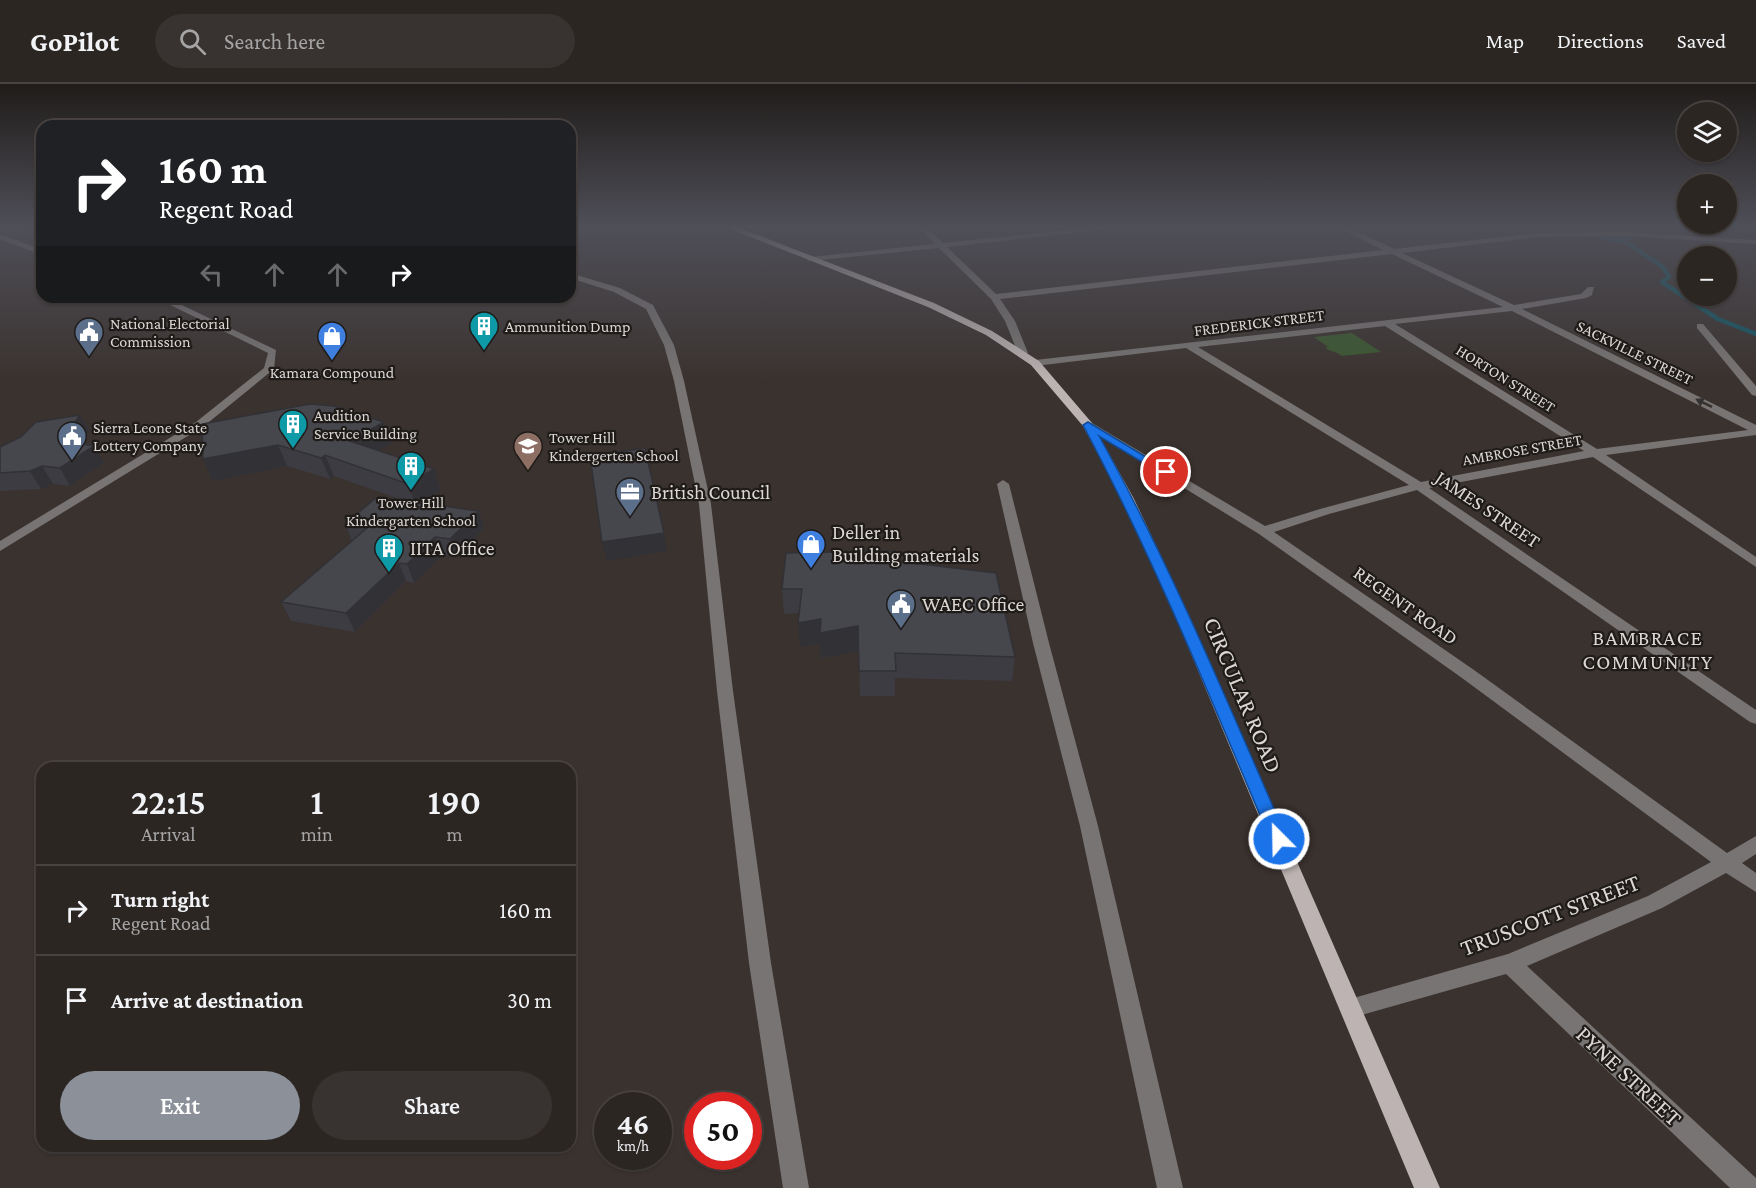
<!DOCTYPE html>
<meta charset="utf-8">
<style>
:root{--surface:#2c2623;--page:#383230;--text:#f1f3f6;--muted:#a6a5a6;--line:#484341;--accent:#8c9099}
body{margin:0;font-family:"Crimson Pro",serif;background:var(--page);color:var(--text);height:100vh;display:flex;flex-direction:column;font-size:22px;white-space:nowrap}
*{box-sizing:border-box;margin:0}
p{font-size:20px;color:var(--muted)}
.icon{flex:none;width:33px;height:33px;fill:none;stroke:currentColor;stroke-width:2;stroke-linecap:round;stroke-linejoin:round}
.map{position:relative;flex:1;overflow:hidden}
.panel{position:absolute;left:36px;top:678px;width:540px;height:390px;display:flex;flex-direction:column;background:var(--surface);border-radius:18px;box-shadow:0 2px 4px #0004,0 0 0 2px var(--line)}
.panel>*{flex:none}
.hud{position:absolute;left:36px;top:36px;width:540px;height:183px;border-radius:18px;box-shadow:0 2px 4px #0004,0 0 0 2px var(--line);background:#202124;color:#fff;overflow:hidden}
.tools{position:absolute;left:1677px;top:18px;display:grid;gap:12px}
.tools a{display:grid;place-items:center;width:60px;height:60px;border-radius:50%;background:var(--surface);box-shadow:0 2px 4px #0004,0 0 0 2px var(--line);font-size:30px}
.speed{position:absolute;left:594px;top:1008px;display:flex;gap:12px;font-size:30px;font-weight:700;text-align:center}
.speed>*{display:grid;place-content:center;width:78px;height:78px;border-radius:50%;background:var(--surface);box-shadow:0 2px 4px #0004,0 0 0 2px var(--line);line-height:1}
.speed small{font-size:15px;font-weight:400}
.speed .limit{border:9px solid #d22;background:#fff;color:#111}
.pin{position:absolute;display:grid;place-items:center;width:51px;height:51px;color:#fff;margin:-26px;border:3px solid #fff;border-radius:50%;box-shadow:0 2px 6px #0007}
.me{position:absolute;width:66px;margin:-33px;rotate:337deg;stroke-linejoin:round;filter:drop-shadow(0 0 4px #0008)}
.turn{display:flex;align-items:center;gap:21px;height:126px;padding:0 24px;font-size:27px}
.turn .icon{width:78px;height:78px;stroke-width:2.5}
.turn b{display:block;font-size:42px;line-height:51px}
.lanes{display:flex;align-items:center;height:57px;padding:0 24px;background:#0003;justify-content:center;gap:30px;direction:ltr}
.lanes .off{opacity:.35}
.eta{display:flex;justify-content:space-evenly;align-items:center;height:102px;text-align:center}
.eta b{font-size:36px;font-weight:600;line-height:42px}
.button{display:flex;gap:12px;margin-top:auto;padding:12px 24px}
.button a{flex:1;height:69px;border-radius:36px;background:var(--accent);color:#fff;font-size:24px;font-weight:600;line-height:69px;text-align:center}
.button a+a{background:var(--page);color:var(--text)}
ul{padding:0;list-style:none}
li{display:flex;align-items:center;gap:18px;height:90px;padding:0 24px;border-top:2px solid var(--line)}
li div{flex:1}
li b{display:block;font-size:22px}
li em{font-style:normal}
header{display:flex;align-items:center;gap:36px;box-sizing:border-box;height:84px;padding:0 30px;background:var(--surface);border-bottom:2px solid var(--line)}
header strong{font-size:28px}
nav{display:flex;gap:33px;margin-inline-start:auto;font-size:21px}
.search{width:420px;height:54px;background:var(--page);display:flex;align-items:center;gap:15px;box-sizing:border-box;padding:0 21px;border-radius:33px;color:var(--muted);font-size:22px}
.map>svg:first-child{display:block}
.green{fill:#3b582e}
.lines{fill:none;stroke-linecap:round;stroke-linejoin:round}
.stream{stroke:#125664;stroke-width:4.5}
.river{fill:#125664;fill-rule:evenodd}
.minor{fill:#787473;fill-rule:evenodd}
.major{fill:#bcb3b2;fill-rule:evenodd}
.wall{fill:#3c3c42}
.shaded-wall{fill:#313136}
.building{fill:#46464d;stroke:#313136;stroke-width:1.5}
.oneway{fill:#343130}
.route{fill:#1a73e8;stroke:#114b97;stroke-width:1.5}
.labels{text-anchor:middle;stroke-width:4.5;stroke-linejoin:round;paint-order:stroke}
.far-street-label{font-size:16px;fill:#dcd7d5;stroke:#1e1b19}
.far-poi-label{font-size:16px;fill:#dcd7d5;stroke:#1e1b19;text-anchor:start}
.poi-label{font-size:20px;fill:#dcd7d5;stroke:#1e1b19;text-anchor:start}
.street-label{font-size:20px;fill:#dcd7d5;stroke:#1e1b19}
.neighbourhood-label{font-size:21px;letter-spacing:1.5px;fill:#dcd7d5;stroke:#1e1b19}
.near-street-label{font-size:24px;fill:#dcd7d5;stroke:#1e1b19}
</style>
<header>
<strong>GoPilot</strong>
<div class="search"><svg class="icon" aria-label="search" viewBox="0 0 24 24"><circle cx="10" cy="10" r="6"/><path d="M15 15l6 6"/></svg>Search here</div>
<nav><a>Map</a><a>Directions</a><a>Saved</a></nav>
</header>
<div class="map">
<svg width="1756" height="1104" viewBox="0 0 1756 1104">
<rect width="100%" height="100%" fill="#3a322f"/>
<!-- green -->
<path class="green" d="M1352 249 1381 268 1342 272C1336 267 1331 268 1325 264L1328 263 1314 253Z"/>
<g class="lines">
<!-- stream -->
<path class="stream" d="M1619 153 1663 183 1669 193 1662 198 1718 235 1756 250"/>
<!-- river -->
<path class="river" d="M1587 142C1603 142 1622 138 1632 153L1628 158C1614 162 1595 155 1587 142Z"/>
<!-- minor -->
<g class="minor">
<path d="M918 142H926L943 159 1107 142H1136L947 163 996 210 1383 166 1335 142H1345L1394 165 1538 149 1625 148 1756 156V160L1625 152 1538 153 1402 169 1514 221 1581 210 1588 203H1594L1592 211 1586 214 1522 225 1756 341V351L1606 371 1756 473V483L1593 373 1429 404 1756 626V640L1750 638 1417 406 1329 430 1274 448 1474 586 1727 769 1756 752V770L1742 779 1756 789V808L1726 789 1662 824 1527 882 1756 1094V1104H1730L1506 890 1351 934 1343 931 1340 924 1343 917 1508 870 1648 812 1711 778 1462 594 1259 450 1082 341 1084 339H1092L1265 442 1320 425 1409 401 1186 264 1035 282 1030 279 1035 276 1503 223 1392 170 1000 215 1015 237 1028 269 1023 272 1018 269 1005 237 991 215 939 164 810 177 806 175 810 173 935 160ZM1512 227 1748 346 1597 365 1395 240ZM1385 242 1584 367 1421 398 1198 263Z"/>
<path d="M1746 142H1755L1756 148Z"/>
<path d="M0 150 42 166V171L0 155Z"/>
<path d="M570 189 620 204 653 221 674 261 684 297 711 420 733 607 771 879 809 1104H783L749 879 717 607 699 420 674 297 664 261 646 225 614 208 570 194Z"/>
<path d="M154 213H165L276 266 274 285 204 342 0 467V457L196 338 264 284 268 269Z"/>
<path d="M1697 240H1703L1756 302V312L1752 311 1697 244Z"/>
<path d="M1003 396 1009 400 1049 559 1098 742 1183 1104H1157L1080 742 1033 559 997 400Z"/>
</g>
<!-- major -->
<path class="major" d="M723 142H734L934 219 992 247 1039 277 1092 339 1134 415 1188 529 1440 1104H1414L1174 529 1122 415 1083 342 1031 281 986 251 928 223Z"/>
</g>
<!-- wall -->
<g class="wall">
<path d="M248 213H327L314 221 249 215Z"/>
<path d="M80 331 90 347 81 360 94 362 104 379 70 402 53 400 41 405 0 407V363Z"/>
<path d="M384 338 392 359 378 366 434 385 441 406 420 419 479 427 484 444 456 473 442 471 414 499 406 497 355 548 291 537 281 518 352 457 345 440 402 416 334 392 330 395 287 382 213 397 203 375Z"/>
<path d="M896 477 1015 573 1012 597 895 594V612H860L859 567 821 574 820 560 800 563 799 529 784 530 782 505Z"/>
</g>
<!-- shaded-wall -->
<g class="shaded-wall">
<path d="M311 213H327L314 221Z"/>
<path d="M80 331 90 347 72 374 62 357Z"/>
<path d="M384 338 392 359 359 378 350 357Z"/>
<path d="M278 361 287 382 213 397 203 375Z"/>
<path d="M94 362 104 379 70 402 60 384Z"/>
<path d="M325 371 334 392 330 395 321 374Z"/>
<path d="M42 382 53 400 41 405 30 387Z"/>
<path d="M434 385 441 406 416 421 408 400Z"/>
<path d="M479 427 484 444 456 473 450 455Z"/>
<path d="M664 449 667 467 607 477 602 458Z"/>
<path d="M435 453 442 471 414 499 407 480Z"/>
<path d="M399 479 406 497 355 548 346 529Z"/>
<path d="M821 535 858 542 859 567 821 574 820 560 800 563 798 539Z"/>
</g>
<!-- building -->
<g class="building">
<path d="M310 320 334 322 384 338 350 357 434 385 408 400 325 371 321 374 278 361 203 375 202 340Z"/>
<path d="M80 331 62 357 94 362 60 384 42 382 30 387 0 389V363L21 353 36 338Z"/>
<path d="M645 364 664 449 602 458 590 372Z"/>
<path d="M377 413 479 427 450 455 435 453 407 480 399 479 346 529 281 518 368 443 345 440Z"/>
<path d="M896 467V477L996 489 1015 573 895 569 896 587H859L858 542 820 549 821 535 798 539 802 505H782L786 469Z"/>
</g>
<!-- one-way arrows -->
<defs><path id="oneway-solid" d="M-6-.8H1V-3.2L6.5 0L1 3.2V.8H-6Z" transform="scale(1.5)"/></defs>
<use class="oneway" href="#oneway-solid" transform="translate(1704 319) rotate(-154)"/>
<!-- sky -->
<linearGradient id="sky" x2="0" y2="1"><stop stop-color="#201c1a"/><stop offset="0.48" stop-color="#4f4f58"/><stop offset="1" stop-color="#4f4f58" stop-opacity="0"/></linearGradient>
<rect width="1756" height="297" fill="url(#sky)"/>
<!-- route -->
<path class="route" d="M1088 338 1171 388 1170 390H1162L1099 352C1171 482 1228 619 1287 755L1285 760 1279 762 1273 760 1270 755C1211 615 1154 475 1083 341Z"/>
<!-- icons -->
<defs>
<g id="building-pin" transform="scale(1.5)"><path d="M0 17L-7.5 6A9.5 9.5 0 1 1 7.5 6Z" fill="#0f9aa8" stroke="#1e1b19"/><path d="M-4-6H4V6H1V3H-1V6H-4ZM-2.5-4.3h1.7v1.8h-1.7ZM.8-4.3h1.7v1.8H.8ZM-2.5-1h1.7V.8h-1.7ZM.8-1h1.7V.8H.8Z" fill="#fff"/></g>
<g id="civic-pin" transform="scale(1.5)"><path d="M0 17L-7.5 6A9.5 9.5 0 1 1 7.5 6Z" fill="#5c6f8a" stroke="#1e1b19"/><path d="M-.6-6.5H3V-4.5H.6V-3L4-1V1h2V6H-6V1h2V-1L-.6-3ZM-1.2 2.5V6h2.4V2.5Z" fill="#fff"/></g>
<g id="shop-pin" transform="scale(1.5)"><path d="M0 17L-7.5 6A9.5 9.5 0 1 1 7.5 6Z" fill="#3f7fe0" stroke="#1e1b19"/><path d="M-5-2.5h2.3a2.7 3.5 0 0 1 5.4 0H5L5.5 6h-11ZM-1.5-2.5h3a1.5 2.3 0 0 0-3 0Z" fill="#fff"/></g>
<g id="school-pin" transform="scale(1.5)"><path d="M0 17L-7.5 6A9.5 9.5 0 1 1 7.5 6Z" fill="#8d6e63" stroke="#1e1b19"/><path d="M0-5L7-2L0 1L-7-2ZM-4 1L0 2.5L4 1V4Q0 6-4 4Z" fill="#fff"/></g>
<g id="office-pin" transform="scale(1.5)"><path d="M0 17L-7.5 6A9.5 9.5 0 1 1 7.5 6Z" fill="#5c6f8a" stroke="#1e1b19"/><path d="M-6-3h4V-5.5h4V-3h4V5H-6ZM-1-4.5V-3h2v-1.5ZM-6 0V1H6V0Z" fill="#fff"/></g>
</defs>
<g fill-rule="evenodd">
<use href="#building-pin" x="484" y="242"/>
<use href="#civic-pin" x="89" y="248"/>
<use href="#shop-pin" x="332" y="252"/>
<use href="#building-pin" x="293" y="340"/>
<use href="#civic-pin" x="72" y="352"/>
<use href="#school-pin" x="528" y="362"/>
<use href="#building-pin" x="411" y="382"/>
<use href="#office-pin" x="630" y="408"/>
<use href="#shop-pin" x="811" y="460"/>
<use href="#building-pin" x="389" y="464"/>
<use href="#civic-pin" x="901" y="520"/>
</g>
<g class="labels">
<!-- far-street labels -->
<g class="far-street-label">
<text transform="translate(1259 238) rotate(-7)" y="6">FREDERICK STREET</text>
<text transform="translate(1635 268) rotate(26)" y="6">SACKVILLE STREET</text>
<text transform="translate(1506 294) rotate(32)" y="6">HORTON STREET</text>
<text transform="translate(1522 365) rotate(-10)" y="6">AMBROSE STREET</text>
</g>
<!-- far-poi labels -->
<g class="far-poi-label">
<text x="110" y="245">National Electorial<tspan x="110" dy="18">Commission</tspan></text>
<text x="505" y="248">Ammunition Dump</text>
<text x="332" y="294" text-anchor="middle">Kamara Compound</text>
<text x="314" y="337">Audition<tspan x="314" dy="18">Service Building</tspan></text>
<text x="93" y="349">Sierra Leone State<tspan x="93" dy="18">Lottery Company</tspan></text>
<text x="549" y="359">Tower Hill<tspan x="549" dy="18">Kindergerten School</tspan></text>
<text x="411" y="424" text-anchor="middle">Tower Hill<tspan x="411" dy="18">Kindergarten School</tspan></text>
</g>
<!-- poi labels -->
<g class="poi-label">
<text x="651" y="415">British Council</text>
<text x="832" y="455">Deller in<tspan x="832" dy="23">Building materials</tspan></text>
<text x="410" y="471">IITA Office</text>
<text x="922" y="527">WAEC Office</text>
</g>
<!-- street labels -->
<g class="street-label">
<text transform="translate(1488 425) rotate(34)" y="7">JAMES STREET</text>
<text transform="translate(1406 521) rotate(35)" y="7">REGENT ROAD</text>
</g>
<!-- neighbourhood labels -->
<g class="neighbourhood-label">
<text x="1648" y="561">BAMBRACE<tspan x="1648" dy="24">COMMUNITY</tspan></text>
</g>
<!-- near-street labels -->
<g class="near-street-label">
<text transform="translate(1243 611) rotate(67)" y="8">CIRCULAR ROAD</text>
<text transform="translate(1550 831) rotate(-21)" y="8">TRUSCOTT STREET</text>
<text transform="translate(1629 992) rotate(43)" y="8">PYNE STREET</text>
</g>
</g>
</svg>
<div class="tools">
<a><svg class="icon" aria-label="layers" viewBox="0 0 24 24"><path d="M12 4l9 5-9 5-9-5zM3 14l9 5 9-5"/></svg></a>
<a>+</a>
<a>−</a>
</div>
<div class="speed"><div>46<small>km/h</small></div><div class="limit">50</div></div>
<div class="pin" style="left:1166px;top:388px;background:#d93025"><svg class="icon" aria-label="arrive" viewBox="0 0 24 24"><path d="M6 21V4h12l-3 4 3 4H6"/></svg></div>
<svg class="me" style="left:1279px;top:755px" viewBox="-20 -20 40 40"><circle r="17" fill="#1a73e8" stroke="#fff" stroke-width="3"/><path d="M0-11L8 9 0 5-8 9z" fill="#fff"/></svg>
<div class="hud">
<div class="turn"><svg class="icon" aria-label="right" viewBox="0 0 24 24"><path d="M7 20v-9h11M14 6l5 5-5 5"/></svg><div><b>160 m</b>Regent Road</div></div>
<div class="lanes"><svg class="icon off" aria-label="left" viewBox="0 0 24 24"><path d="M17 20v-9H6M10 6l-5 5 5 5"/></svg><svg class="icon off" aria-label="ahead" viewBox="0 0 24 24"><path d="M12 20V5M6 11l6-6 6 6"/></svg><svg class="icon off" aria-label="ahead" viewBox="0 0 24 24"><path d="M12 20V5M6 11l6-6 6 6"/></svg><svg class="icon" aria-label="right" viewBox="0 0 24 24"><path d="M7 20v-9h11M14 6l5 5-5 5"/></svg></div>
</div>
<section class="panel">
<div class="eta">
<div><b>22:15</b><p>Arrival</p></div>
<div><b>1</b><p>min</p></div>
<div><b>190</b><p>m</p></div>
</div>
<ul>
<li><svg class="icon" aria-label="right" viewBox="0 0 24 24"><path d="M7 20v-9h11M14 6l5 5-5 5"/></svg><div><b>Turn right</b><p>Regent Road</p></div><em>160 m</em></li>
<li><svg class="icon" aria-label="arrive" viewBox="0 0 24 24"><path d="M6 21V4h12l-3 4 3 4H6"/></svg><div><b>Arrive at destination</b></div><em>30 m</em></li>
</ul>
<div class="button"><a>Exit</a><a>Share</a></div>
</section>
</div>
